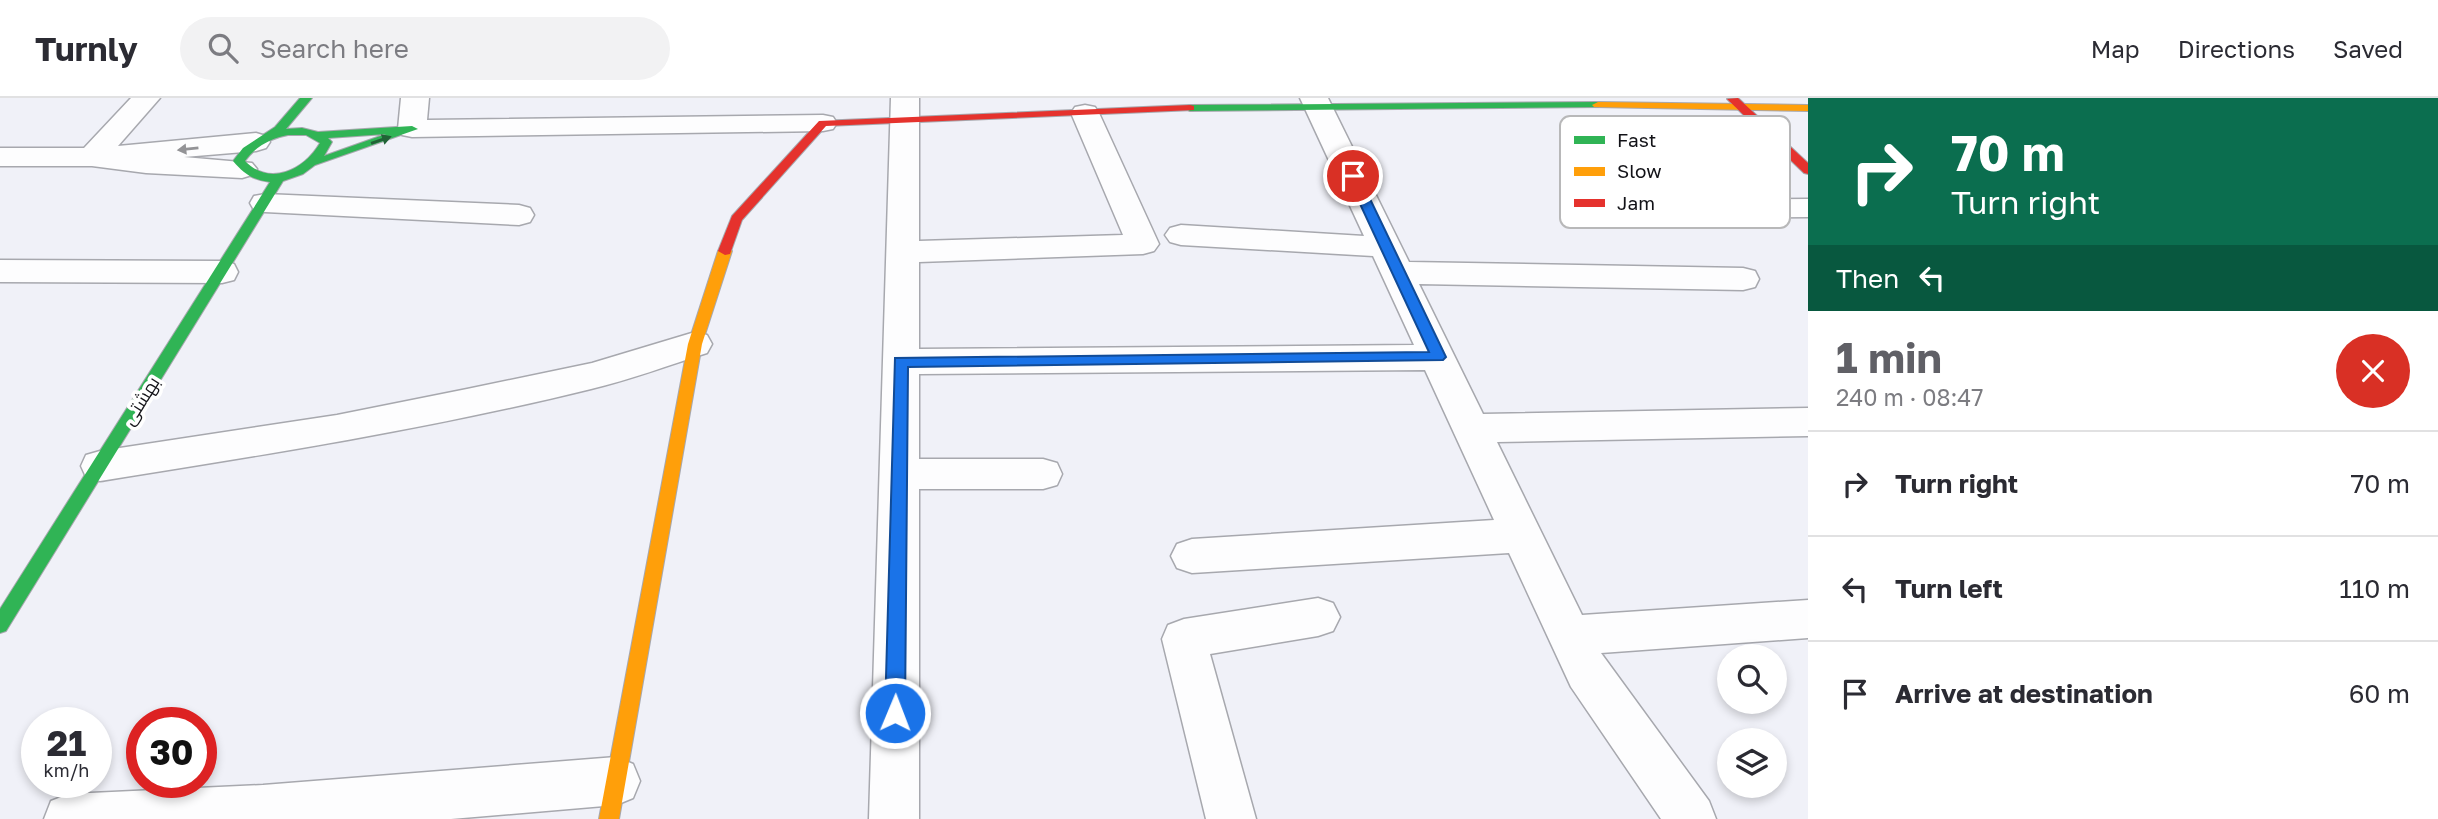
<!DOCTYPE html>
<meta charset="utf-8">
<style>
:root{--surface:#fff;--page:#f2f2f3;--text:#2b2b33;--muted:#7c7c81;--line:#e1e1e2;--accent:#606066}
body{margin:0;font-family:"Golos Text",Cairo,sans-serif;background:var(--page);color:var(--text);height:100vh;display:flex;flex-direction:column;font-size:26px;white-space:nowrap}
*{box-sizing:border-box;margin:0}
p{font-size:23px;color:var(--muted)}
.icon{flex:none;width:38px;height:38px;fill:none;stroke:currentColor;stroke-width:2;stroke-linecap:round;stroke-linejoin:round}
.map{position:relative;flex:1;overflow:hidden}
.panel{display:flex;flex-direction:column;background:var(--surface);width:630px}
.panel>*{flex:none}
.top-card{background:#0b6e4f;color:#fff;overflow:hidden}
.fabs{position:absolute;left:1717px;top:546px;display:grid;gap:14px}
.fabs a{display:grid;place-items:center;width:70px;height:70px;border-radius:50%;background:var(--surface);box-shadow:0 4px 10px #0003;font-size:35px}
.speed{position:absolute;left:21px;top:609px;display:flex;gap:14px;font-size:35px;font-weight:700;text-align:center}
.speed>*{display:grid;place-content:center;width:91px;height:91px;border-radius:50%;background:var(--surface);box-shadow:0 4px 10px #0003;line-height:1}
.speed small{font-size:18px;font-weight:400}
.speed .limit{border:10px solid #d22;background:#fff;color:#111}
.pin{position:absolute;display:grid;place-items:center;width:60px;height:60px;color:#fff;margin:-30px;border:4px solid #fff;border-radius:50%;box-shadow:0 2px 7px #0007}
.me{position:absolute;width:77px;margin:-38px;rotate:1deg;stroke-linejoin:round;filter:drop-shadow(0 0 5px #0008)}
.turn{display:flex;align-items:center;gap:24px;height:147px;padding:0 28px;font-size:32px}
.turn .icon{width:91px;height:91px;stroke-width:2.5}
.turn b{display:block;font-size:49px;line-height:60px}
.then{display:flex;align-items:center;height:66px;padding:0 28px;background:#0003;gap:14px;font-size:26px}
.round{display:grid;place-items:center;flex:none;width:74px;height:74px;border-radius:37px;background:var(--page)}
.head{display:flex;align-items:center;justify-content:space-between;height:119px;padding:0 28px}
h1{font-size:42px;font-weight:700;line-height:52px;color:var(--accent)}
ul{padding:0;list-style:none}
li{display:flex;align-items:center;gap:21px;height:105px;padding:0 28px;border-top:2px solid var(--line)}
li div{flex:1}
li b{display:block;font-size:26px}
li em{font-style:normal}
header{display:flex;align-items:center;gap:42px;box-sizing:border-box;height:98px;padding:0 35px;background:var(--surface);border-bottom:2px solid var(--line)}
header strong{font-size:33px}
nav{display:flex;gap:38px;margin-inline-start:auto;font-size:24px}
.search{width:490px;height:63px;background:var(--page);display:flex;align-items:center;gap:18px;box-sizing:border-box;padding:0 24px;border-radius:38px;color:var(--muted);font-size:26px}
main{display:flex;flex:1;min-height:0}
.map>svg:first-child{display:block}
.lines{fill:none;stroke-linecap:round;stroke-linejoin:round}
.street-casing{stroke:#a7a8ae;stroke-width:3}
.fast-casing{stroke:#a7a8ae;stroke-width:2}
.slow-casing{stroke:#a7a8ae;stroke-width:2}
.jam-casing{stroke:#a7a8ae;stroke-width:2}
.street{fill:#fdfdfe;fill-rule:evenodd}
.fast{fill:#30b455;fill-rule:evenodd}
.slow{fill:#ff9f0a;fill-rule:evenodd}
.jam{fill:#e5322d;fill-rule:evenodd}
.oneway{fill:#216336}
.oneway2{fill:#939396}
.route{fill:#1a73e8;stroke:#114b97;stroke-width:2}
.labels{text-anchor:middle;stroke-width:7;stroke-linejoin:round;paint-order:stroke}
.street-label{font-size:18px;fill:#121217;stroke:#fff}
.key{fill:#fff;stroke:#b8b8b9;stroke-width:2}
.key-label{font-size:19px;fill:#121217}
</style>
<header>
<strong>Turnly</strong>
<div class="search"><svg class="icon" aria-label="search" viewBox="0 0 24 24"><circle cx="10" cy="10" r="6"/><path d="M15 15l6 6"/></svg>Search here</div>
<nav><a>Map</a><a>Directions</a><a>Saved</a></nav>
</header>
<main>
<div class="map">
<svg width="1808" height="721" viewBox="0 0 1808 721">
<rect width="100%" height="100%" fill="#f0f1f8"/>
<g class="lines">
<!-- street casing -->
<g class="street-casing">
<g id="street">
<path d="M131 0H160L118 48 256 35 266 38 270 44 266 50 256 53 184 59 252 65 257 71 252 77 242 80 146 75 92 68H0V50H84Z"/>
<path d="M401 0H429L427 22 823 17 833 19 837 25 833 31 823 33 412 39 402 37 398 31Z"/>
<path d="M891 0H919V143L1123 137 1071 15 1075 9 1085 7 1095 9 1099 15 1159 146 1154 153 1143 156 919 164V251L1414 247 1373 158 1181 147 1170 144 1165 137 1170 130 1181 127 1364 138 1300 0H1328L1409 164 1743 170 1755 173 1759 181 1755 189 1743 192 1419 186 1483 316 1808 310V338L1497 344 1582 517 1808 502V540L1601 555 1709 703 1716 721H1661L1571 589 1509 455 1192 475 1177 470 1171 458 1177 446 1192 441 1494 422 1425 272 919 276V361H1043L1057 365 1062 376 1057 387 1043 391H919V721H869Z"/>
<path d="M1629 80 1640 83 1657 102 1808 101V119L1649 120 1638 118 1614 89 1618 83Z"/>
<path d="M265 96 519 107 530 110 534 117 530 124 519 127 265 114 254 112 250 105 254 98Z"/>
<path d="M0 162 222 163 234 166 238 174 234 182 222 185 0 184Z"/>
<path d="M695 234 707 237 712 246 707 255C669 267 630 282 591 291 429 331 264 357 100 383L86 379 81 368 86 357 100 353 337 317 467 291 592 265Z"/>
<path d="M1318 500 1333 505 1340 519 1333 533 1318 538 1210 556 1256 721H1206L1162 541 1168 527 1184 521Z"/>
<path d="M616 659 633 666 640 683 633 700 616 707 451 721H44L51 703 69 696 263 687Z"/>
</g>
</g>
<!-- fast casing -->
<g class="fast-casing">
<g id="fast">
<path d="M300 0H312L286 31 302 30 318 34 412 28 418 31 315 67 303 76 283 83 6 533 0 535V511L270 84C253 82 244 76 233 63L243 50 275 29ZM386 36 324 58 332 44 328 40ZM288 37H306L320 45C304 72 270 89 245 63 255 49 271 40 288 37Z"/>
<path d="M1598 4 1604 7 1602 9 1190 13 1184 10 1190 7Z"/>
</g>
</g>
<!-- slow casing -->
<g class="slow-casing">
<g id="slow">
<path d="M1598 4 1808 7V13L1594 9 1592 7Z"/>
<path d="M725 149 732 153 702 246 619 721H599L688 246 718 153Z"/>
</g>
</g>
<!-- jam casing -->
<g class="jam-casing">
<g id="jam">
<path d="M1738 0 1808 65V76L1804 75 1727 1Z"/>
<path d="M1190 7 1194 8V12L826 28 742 122 730 156 725 157 718 153 732 118 819 23Z"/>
</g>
</g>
<!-- street -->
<use href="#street" class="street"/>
<!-- fast -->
<use href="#fast" class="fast"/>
<!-- slow -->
<use href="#slow" class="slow"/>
<!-- jam -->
<use href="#jam" class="jam"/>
</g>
<!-- one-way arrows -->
<defs><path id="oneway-solid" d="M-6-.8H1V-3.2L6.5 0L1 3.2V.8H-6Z" transform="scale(1.75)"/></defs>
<use class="oneway" href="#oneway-solid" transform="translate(381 42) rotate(-19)"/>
<use class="oneway2" href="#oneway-solid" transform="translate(188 51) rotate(174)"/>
<!-- route -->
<path class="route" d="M1353 75 1359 78 1446 259 1443 262 908 269 905 615 902 621 895 624 888 621 885 615 895 260 1429 254 1347 78Z"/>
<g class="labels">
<!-- street labels -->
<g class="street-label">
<text transform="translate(141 303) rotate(-58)" y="6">بهشتی</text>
</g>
</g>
<!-- legend -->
<rect x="1560" y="18" width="230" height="112" rx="10" class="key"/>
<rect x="1574" y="38" width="31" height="8" fill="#30b455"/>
<rect x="1574" y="69" width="31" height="9" fill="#ff9f0a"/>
<rect x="1574" y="101" width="31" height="8" fill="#e5322d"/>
<g class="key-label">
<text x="1617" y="49">Fast</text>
<text x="1617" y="80">Slow</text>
<text x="1617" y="112">Jam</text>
</g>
</svg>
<div class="fabs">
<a><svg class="icon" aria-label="search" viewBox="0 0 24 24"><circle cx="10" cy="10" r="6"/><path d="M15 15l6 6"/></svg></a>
<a><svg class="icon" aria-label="layers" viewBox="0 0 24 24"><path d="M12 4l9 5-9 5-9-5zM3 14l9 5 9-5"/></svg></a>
</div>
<div class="speed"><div>21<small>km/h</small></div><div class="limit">30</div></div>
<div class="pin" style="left:1353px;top:78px;background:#d93025"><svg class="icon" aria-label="arrive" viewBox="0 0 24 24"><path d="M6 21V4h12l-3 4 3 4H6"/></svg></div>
<svg class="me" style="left:895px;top:615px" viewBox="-20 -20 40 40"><circle r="17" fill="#1a73e8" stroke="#fff" stroke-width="3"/><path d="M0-11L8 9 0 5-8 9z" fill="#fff"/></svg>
</div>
<section class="panel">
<div class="top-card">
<div class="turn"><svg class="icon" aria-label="right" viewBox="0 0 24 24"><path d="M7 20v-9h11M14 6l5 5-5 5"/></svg><div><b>70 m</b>Turn right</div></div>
<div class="then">Then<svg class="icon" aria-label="left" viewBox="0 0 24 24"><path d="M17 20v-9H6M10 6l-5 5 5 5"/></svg></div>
</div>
<div class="head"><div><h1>1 min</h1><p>240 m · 08:47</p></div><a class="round" style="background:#d93025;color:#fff"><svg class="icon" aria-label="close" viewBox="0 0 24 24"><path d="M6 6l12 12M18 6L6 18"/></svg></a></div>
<ul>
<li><svg class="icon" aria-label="right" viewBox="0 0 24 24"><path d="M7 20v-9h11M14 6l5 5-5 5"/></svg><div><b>Turn right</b></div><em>70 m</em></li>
<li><svg class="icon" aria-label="left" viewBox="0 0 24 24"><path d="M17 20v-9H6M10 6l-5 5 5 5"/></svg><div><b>Turn left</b></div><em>110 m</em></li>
<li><svg class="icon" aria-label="arrive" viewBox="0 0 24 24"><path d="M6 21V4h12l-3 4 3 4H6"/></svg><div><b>Arrive at destination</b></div><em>60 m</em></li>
</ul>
</section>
</main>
